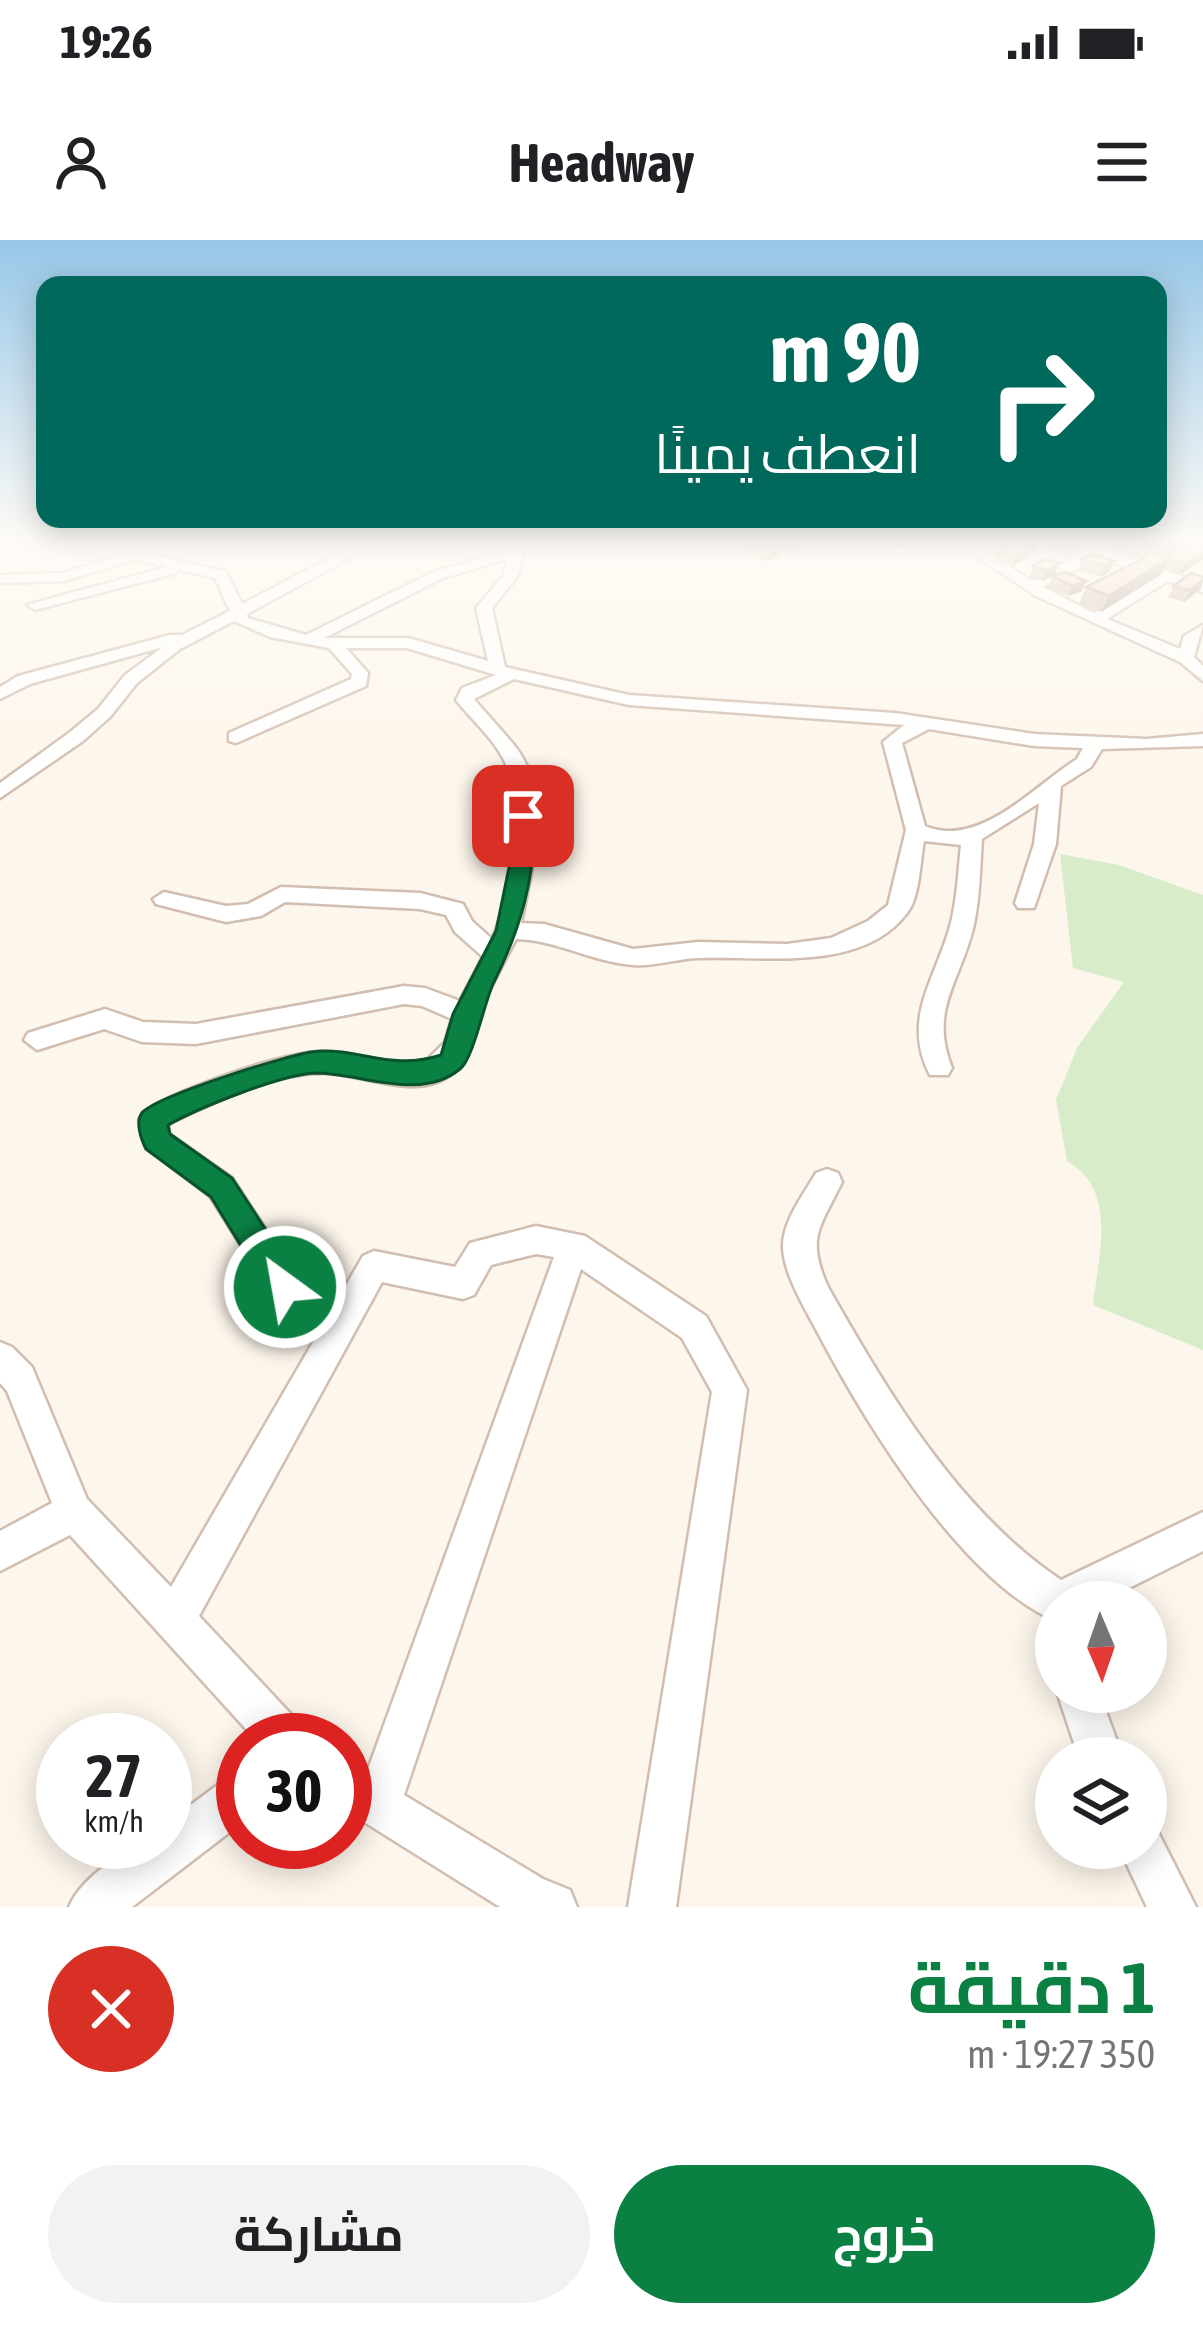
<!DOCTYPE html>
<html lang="ar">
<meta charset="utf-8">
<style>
:root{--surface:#fff;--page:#f2f2f2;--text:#202124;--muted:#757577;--accent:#0b8043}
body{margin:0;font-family:"Asap Condensed",Cairo,sans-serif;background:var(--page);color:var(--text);direction:rtl;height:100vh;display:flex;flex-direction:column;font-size:45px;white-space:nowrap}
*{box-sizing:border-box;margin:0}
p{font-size:39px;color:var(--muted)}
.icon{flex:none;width:66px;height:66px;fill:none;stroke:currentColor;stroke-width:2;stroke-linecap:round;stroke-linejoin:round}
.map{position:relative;height:1667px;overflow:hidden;direction:ltr}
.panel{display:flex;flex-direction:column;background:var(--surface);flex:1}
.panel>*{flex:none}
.hud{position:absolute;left:36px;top:36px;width:1131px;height:252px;border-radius:24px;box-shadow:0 6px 30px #0003;direction:rtl;background:#00695c;color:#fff;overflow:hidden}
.needle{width:78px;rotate:178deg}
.controls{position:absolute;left:1035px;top:1341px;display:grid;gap:24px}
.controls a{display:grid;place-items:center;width:132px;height:132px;border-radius:50%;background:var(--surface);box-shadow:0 6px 30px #0003;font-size:60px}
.speed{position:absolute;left:36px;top:1473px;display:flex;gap:24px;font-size:60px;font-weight:700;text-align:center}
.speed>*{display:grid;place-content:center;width:156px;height:156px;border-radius:50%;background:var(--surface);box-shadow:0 6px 30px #0003;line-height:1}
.speed small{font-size:30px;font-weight:400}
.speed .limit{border:18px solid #d22;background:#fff;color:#111}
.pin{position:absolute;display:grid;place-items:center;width:102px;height:102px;color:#fff;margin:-51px;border-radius:24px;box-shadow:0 6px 18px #0006}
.me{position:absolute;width:132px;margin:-66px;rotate:328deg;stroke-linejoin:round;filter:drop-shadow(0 0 9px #0008)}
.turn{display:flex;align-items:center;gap:42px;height:252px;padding:0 48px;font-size:54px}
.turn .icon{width:156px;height:156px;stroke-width:2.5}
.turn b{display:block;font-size:84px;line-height:102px}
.round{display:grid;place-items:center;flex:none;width:126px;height:126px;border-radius:63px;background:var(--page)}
.head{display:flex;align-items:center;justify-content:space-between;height:204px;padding:0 48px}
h1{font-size:72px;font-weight:700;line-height:90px;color:var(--accent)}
.cta{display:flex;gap:24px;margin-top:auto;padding:24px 48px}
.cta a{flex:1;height:138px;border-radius:72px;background:var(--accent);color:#fff;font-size:48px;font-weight:700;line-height:138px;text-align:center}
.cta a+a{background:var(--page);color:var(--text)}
.status{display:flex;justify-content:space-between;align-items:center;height:84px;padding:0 60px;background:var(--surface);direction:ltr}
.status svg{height:33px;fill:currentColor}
header{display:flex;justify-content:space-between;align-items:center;height:156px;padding:0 48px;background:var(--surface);font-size:54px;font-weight:700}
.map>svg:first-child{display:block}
.green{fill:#d8ecc9}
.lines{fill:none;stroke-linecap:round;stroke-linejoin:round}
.minor-casing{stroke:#d1beb0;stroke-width:5}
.minor{fill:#fff;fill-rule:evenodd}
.wall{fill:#d1b7a8}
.shaded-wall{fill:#aa9588}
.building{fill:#f3d5c3;stroke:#aa9588;stroke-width:3}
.route{fill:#0b8043;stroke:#07532c;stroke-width:3}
</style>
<div class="status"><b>19:26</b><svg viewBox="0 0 49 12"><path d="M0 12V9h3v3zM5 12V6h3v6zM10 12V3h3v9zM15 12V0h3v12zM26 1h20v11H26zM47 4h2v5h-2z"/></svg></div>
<header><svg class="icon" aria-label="menu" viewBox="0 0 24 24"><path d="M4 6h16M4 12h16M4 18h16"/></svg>Headway<svg class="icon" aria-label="person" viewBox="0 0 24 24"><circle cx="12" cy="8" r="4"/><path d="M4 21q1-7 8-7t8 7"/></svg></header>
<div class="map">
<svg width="1203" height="1667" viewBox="0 0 1203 1667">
<rect width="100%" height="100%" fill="#fdf6ec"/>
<!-- green -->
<path class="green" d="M1060 614 1119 625 1203 655V1110L1093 1065C1098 1016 1119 951 1067 921L1056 860 1077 808 1124 742 1073 728Z"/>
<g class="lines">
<!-- minor casing -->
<g class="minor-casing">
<g id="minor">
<path d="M359 303H377L247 374 248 378 306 395 433 332 511 310 513 303H527L517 337 492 368 505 427 629 455 895 473 1034 494 1146 499 1203 494V506L1102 509 1091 527 1061 546 1056 604 1034 668H1018L1015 663 1034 604 1039 563 982 599C980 628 980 656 974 684 962 740 928 768 952 828L948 835H930C902 781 933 743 949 690 957 663 958 633 961 605L924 601C920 621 920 657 907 673 861 734 762 715 697 718 676 719 653 727 633 725 592 722 557 700 516 699 504 722 491 745 480 771 472 791 471 814 455 830 422 865 362 832 322 833 274 833 217 861 174 881L168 885 169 894 232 938 296 1036 301 1047 296 1058 285 1062 274 1058 210 956 146 908 139 880 143 872C180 849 279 813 321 812 356 811 389 827 424 823L445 802 452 779 422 766 404 764 196 804 142 802 104 789 37 810 24 800 28 793 105 769 143 782 196 784 404 746 425 748 460 761 483 717 455 692 446 675 420 669 285 662 261 676 226 682 156 664 153 659 164 652 226 666 248 664 281 647 420 653 463 664 472 681 492 699C512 657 524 562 504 520 493 498 471 479 456 460L462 448 496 435 407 408H346L368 433 366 446 236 503 229 501V493L351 439 352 434 329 408 270 397 234 381 180 409 137 443 110 477 83 501 0 558V543L69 493 98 469 125 435 163 407 30 444 0 459V447L18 436 170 395H182L230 371 215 338 178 329 176 333 35 370 27 365 167 327 137 319 64 341 0 343V335L63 333 136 311 226 332 242 364ZM508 319 503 336 476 368 488 421 408 398H324L443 338ZM514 439 629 465 904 485 883 502 906 590 888 665 868 681 831 698 787 704 698 702 633 709 544 684 521 683C531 631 552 557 517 509 504 492 488 476 474 459ZM929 489 1034 506 1083 508 1077 519C1034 546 979 609 925 586L902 503Z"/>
<path d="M956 303H973L1032 341 1088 309 1115 303 1108 312 1203 343V352L1168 341 1107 379 1180 409 1184 396 1203 385 1194 417 1203 426V441L1180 422 1036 356ZM1098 318 1155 337 1094 373 1043 347Z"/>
<path d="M827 929 838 933 842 942C820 988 805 998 829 1049 889 1154 958 1271 1061 1340L1203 1272V1311L1101 1362H1056V1381C962 1342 865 1182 818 1093 805 1068 785 1037 783 1008 782 982 804 954 816 933Z"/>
<path d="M536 986 585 996 706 1076 747 1150 676 1667H628L712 1152 682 1098 581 1029 404 1555 543 1639 570 1650 577 1667H500L345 1570V1522L367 1532 554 1017 536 1014 491 1025 474 1055 463 1059 382 1042 199 1376 301 1485 308 1500H256L70 1295 0 1331V1291L52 1263 7 1151 0 1143V1102L12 1107 32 1127 87 1259 171 1347 363 1016 374 1011 455 1027 470 1003Z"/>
<path d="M1057 1452H1099L1123 1518H1079Z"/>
<path d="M243 1531V1582L132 1667H69C82 1636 132 1602 165 1602V1584L227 1538Z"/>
<path d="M1146 1586 1158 1592 1196 1667H1147L1119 1608H1146Z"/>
</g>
</g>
<!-- minor -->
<use href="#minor" class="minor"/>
</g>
<!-- wall -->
<g class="wall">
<path d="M740 303 778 305 776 303H813L812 306 808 305 803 317 779 313V316L767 321 739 310Z"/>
<path d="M881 303H909L903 309Z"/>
<path d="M1050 303H1084L1082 309 1068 317 1047 311Z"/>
<path d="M1121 303H1184L1180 312H1181L1186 303H1203L1179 335 1164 329 1162 334 1101 372 1079 364 1086 347 1137 321 1140 316 1150 312 1153 306 1144 309 1143 313 1133 319 1112 312 1115 307Z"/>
<path d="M1037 304 1033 315 1011 327 993 322 997 311Z"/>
<path d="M1082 319 1114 321 1109 332 1100 337 1077 330Z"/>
<path d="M1033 326 1055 334 1043 341 1029 337Z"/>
<path d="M1065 332 1081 352 1068 356 1048 347 1052 336Z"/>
<path d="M1174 346 1201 349 1184 362 1168 357Z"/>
</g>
<!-- shaded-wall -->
<g class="shaded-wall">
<path d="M1078 303H1084L1082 309 1068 317 1072 307Z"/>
<path d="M1145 303H1154L1153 306 1144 309 1143 313 1133 319 1135 313 1142 309Z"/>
<path d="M1181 303H1184L1180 312 1166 319 1171 308Z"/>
<path d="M1037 304 1033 315 1011 327 1015 317Z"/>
<path d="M780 305 779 316 767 321 768 311Z"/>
<path d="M1203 313V320L1179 335 1185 324Z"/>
<path d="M1170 318 1162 334 1101 372 1109 356Z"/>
<path d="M1114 321 1109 332 1100 337 1105 326Z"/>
<path d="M1059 323 1055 334 1043 341 1047 331Z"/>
<path d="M1203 340 1201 349 1184 362 1190 351Z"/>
<path d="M1086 341 1081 352 1068 356 1072 346Z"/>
</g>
<!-- building -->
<g class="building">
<path d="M750 303H768L780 305 768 311Z"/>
<path d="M1011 303H1035L1037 304 1015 317 997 311Z"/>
<path d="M1121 303H1134L1145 308 1135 313 1115 307Z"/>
<path d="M1155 303H1181L1171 308Z"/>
<path d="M1186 303H1203V313L1185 324 1164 317 1182 312 1192 305Z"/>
<path d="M1148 312 1170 318 1109 356 1086 347 1145 318 1140 316Z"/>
<path d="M1091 314 1114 321 1105 326 1082 319Z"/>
<path d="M1045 319 1059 323 1047 331 1033 326Z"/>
<path d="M1065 332 1086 341 1072 346 1052 336Z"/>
<path d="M1191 333 1203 337V340L1190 351 1174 346Z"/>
</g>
<!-- sky -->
<linearGradient id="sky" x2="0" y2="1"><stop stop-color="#97c7e8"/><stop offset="0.56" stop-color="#fefbf6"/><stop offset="1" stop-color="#fefbf6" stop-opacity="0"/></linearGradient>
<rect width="1203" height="537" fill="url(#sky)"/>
<!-- route -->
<path class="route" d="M523 570 534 576C536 637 520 690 493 744 484 764 473 819 460 829 420 862 361 833 316 833 282 834 198 868 168 885L170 894 232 938 296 1036 301 1047 296 1058 285 1063 273 1058 211 957 146 909C141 899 135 882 142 873 156 856 285 816 311 812 357 806 390 832 441 815L453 774 496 691 513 608V576Z"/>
</svg>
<div class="controls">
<a><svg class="needle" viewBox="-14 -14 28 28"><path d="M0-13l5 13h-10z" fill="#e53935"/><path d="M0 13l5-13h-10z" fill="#757577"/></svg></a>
<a><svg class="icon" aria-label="layers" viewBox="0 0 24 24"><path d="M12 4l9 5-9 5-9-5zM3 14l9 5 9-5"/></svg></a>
</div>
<div class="speed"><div>27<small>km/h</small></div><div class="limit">30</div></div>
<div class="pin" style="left:523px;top:576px;background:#d93025"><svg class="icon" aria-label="arrive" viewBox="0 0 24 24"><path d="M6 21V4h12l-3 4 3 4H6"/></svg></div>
<svg class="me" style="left:285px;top:1047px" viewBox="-20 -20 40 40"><circle r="17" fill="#0b8043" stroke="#fff" stroke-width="3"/><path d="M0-11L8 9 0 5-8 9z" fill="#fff"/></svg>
<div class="hud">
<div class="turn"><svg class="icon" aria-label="right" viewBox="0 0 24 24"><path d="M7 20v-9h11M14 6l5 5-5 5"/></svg><div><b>90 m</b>انعطف يمينًا</div></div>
</div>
</div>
<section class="panel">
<div class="head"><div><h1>1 دقيقة</h1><p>350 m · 19:27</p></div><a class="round" style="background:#d93025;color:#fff"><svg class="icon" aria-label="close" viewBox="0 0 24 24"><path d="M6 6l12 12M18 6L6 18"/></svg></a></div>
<div class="cta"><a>خروج</a><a>مشاركة</a></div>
</section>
